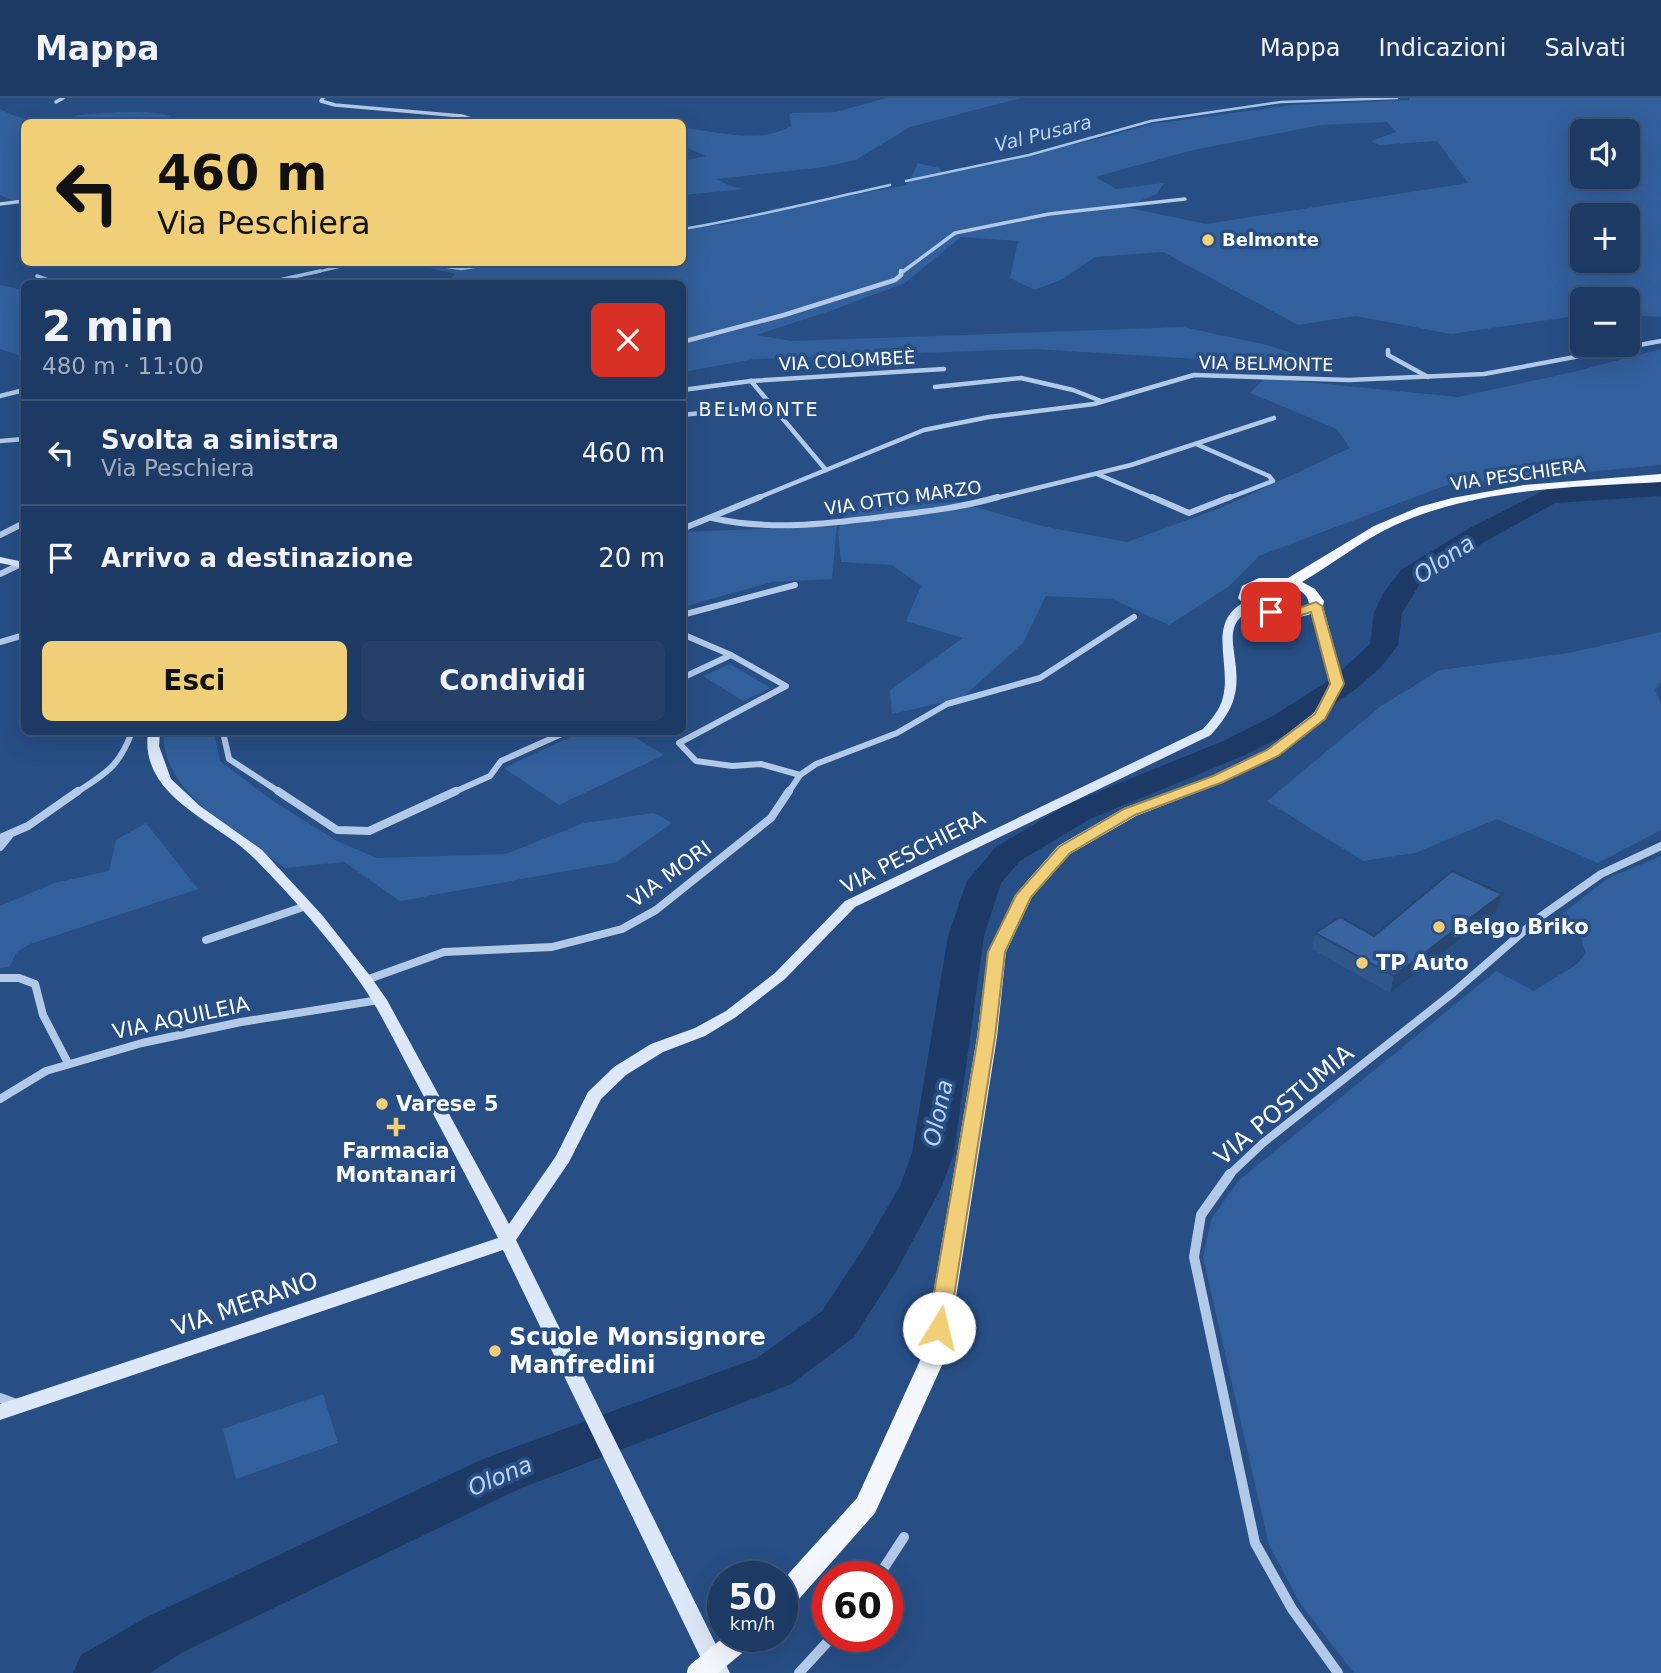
<!DOCTYPE html>
<html lang="it">
<meta charset="utf-8">
<style>
:root{--surface:#1d3a64;--page:#25416a;--text:#f1f3f6;--muted:#a0adbf;--line:#3b5478;--accent:#f0cf78}
body{margin:0;font-family:"DejaVu Sans",sans-serif;background:var(--page);color:var(--text);height:100vh;display:flex;flex-direction:column;font-size:26px;white-space:nowrap}
*{box-sizing:border-box;margin:0}
p{font-size:23px;color:var(--muted)}
.icon{flex:none;width:38px;height:38px;fill:none;stroke:currentColor;stroke-width:2;stroke-linecap:round;stroke-linejoin:round}
.map{position:relative;flex:1;overflow:hidden}
.drawer{position:absolute;left:21px;top:182px;width:665px;height:455px;display:flex;flex-direction:column;background:var(--surface);border-radius:10px;box-shadow:0 7px 28px #0002,0 0 0 2px var(--line)}
.drawer>*{flex:none}
.guide{position:absolute;left:21px;top:21px;width:665px;height:147px;border-radius:10px;box-shadow:0 7px 28px #0002,0 0 0 2px var(--line);background:#f0cf78;color:#111;overflow:hidden}
.tools{position:absolute;left:1570px;top:21px;display:grid;gap:14px}
.tools a{display:grid;place-items:center;width:70px;height:70px;border-radius:10px;background:var(--surface);box-shadow:0 7px 28px #0002,0 0 0 2px var(--line);font-size:35px}
.speed{position:absolute;left:707px;top:1463px;display:flex;gap:14px;font-size:35px;font-weight:700;text-align:center}
.speed>*{display:grid;place-content:center;width:91px;height:91px;border-radius:50%;background:var(--surface);box-shadow:0 7px 28px #0002,0 0 0 2px var(--line);line-height:1}
.speed small{font-size:18px;font-weight:400}
.speed .limit{border:10px solid #d22;background:#fff;color:#111}
.pin{position:absolute;display:grid;place-items:center;width:60px;height:60px;color:#fff;margin:-30px;border-radius:14px;box-shadow:0 4px 10px #0006}
.me{position:absolute;width:77px;margin:-38px;rotate:9deg;stroke-linejoin:round;filter:drop-shadow(0 0 5px #0008)}
.turn{display:flex;align-items:center;gap:24px;height:147px;padding:0 21px;font-size:32px}
.turn .icon{width:91px;height:91px;stroke-width:2.5}
.turn b{display:block;font-size:49px;line-height:60px}
.round{display:grid;place-items:center;flex:none;width:74px;height:74px;border-radius:10px;background:var(--page)}
.head{display:flex;align-items:center;justify-content:space-between;height:119px;padding:0 21px}
h1{font-size:42px;font-weight:800;line-height:52px}
.primary-button{display:flex;gap:14px;margin-top:auto;padding:14px 21px}
.primary-button a{flex:1;height:80px;border-radius:10px;background:var(--accent);color:#111;font-size:28px;font-weight:800;line-height:80px;text-align:center}
.primary-button a+a{background:var(--page);color:var(--text)}
ul{padding:0;list-style:none}
li{display:flex;align-items:center;gap:21px;height:105px;padding:0 21px;border-top:2px solid var(--line)}
li div{flex:1}
li b{display:block;font-size:26px}
li em{font-style:normal}
header{display:flex;align-items:center;gap:42px;box-sizing:border-box;height:98px;padding:0 35px;background:var(--surface);border-bottom:2px solid var(--line)}
header strong{font-size:33px}
nav{display:flex;gap:38px;margin-inline-start:auto;font-size:24px}
.map>svg:first-child{display:block}
.green{fill:#32609c;fill-rule:evenodd}
.lines{fill:none;stroke-linecap:round;stroke-linejoin:round}
.stream-far1{stroke:#a6c3e8;stroke-width:2.5}
.stream{stroke:#a6c3e8;stroke-width:3.5}
.river{fill:#1c3a65;fill-rule:evenodd}
.street-far4{stroke:#b2c9e7;stroke-width:3.5}
.street-far3{stroke:#b2c9e7;stroke-width:4.5}
.street-far2{stroke:#b2c9e7;stroke-width:6}
.street-far1{stroke:#b2c9e7;stroke-width:8}
.street{stroke:#b2c9e7;stroke-width:10}
.secondary{fill:#dce7f7;fill-rule:evenodd}
.primary{fill:#f4f7fe;fill-rule:evenodd}
.primary-bridge{stroke:#f4f7fe;stroke-width:24}
.wall{fill:#30578a}
.shaded-wall{fill:#274771}
.building{fill:#3865a1;stroke:#274771;stroke-width:2}
.route{fill:#f0cf78;stroke:#9c874e;stroke-width:2}
.poi-dot{fill:#f0cf78;stroke:#274e85;stroke-width:2.5}
.labels{text-anchor:middle;stroke-width:7;stroke-linejoin:round;paint-order:stroke}
.far-poi-label{font-size:18px;font-weight:bold;fill:#fff;stroke:#274e85;text-anchor:start}
.far-street-label{font-size:18px;fill:#fff;stroke:#274e85}
.far-water-label{font-size:19px;font-style:italic;fill:#bdd3ef;stroke:#274e85}
.far-neighbourhood-label{font-size:19px;letter-spacing:2px;fill:#fff;stroke:#274e85}
.street-label{font-size:21px;fill:#fff;stroke:#274e85}
.poi-label{font-size:21px;font-weight:bold;fill:#fff;stroke:#274e85;text-anchor:start}
.water-label{font-size:23px;font-style:italic;fill:#bdd3ef;stroke:#274e85}
.near-street-label{font-size:24px;fill:#fff;stroke:#274e85}
.near-poi-label{font-size:24px;font-weight:bold;fill:#fff;stroke:#274e85;text-anchor:start}
</style>
<header>
<strong>Mappa</strong>
<nav><a>Mappa</a><a>Indicazioni</a><a>Salvati</a></nav>
</header>
<div class="map">
<svg width="1661" height="1575" viewBox="0 0 1661 1575">
<rect width="100%" height="100%" fill="#274e85"/>
<!-- green -->
<g class="green">
<path d="M886 0H1021L910 29 856 62 824 69 717 81 730 88 745 91 683 97V63L706 58 683 48V30C717 33 758 47 791 28L789 17 792 15 836 14Z"/>
<path d="M1409 0H1661V219L1628 217V201H1582V217L1451 236 1356 218 1298 227 1163 154 1095 159 1063 181 1035 192 1010 180 1018 143 961 139 905 185 833 212 756 237 792 243 1183 229 1267 247 1326 265 1248 264 1034 251 754 261 683 274 682 186 445 185 456 176 407 165H439L463 170 492 164H682L683 131 733 125 773 111 907 87 918 65 939 70 944 76 1106 39 1152 26 1292 7 1409 2ZM1387 24 1396 34 1371 43 1379 47 1437 43 1468 85 1206 126 1125 109 1157 96 1164 85 1116 91 1095 79 1193 52 1322 27ZM1582 33H1628V79H1582ZM1582 117H1628V163H1582Z"/>
<path d="M0 11C16 20 41 26 59 24 66 23 73 18 80 17 100 15 158 10 173 20L172 24H24V107L0 97Z"/>
<path d="M0 187 24 192V259L0 251Z"/>
<path d="M1661 251V367L1447 387 1259 458 1228 489 1169 527 1112 501 1046 498 1023 545 962 600 892 616 890 592 963 540 906 523 921 488 892 467 841 464 838 433 847 410 958 404 1042 428 1127 444 1223 409 1350 350 1337 331 1250 295 1265 280 1458 299 1573 274Z"/>
<path d="M837 428 832 481 772 484 683 509V434Z"/>
<path d="M1661 534V584L1655 592 1661 605V732L1598 765 1497 721 1415 755 1363 763 1267 703 1381 608 1440 572 1569 555Z"/>
<path d="M730 566 771 590 743 603 703 578Z"/>
<path d="M164 634H214L220 663 273 703 337 743 377 760 506 756 584 725 654 715 672 725 617 764 400 803 344 764 285 770C244 740 158 692 164 634Z"/>
<path d="M581 634H626L664 657 559 707 504 670Z"/>
<path d="M146 725 198 791 30 846 17 854 9 869 0 870V808L54 785 109 773 116 742Z"/>
<path d="M1661 758V1575H1354L1300 1505 1269 1447 1203 1159 1211 1122 1238 1083 1496 873 1534 893 1577 866 1586 855 1580 838 1557 820 1608 780Z"/>
<path d="M323 1296 338 1345 236 1381 223 1331Z"/>
</g>
<g class="lines">
<!-- stream-far1 -->
<g class="stream-far1">
<path d="M906 83 1029 57 1151 23 1281 4 1397 0"/>
<path d="M682 131C752 120 821 102 890 87"/>
<path d="M414 164 461 171 508 164"/>
<path d="M312 175 361 164"/>
</g>
<!-- stream -->
<g class="stream">
<path d="M37 178 59 186"/>
<path d="M261 186 320 173"/>
</g>
<!-- river -->
<path class="river" d="M1661 384V398L1555 405 1486 443 1421 484 1402 515 1398 547 1381 569 1356 591 1295 632 1245 657 1090 721 1020 763 1001 785 984 838 954 1055 942 1088 897 1172 854 1239 791 1286 519 1391 183 1554 150 1575H73L81 1557 145 1520 483 1361 757 1260 822 1213 865 1148 900 1088 912 1055 948 838 967 783 996 749 1066 707 1223 643 1273 618 1334 579 1370 546 1374 515 1383 496 1401 472 1468 431 1547 391 1567 388Z"/>
<!-- street-far4 -->
<g class="street-far4">
<path d="M323 0 321 3 335 7 462 18 474 22 472 24"/>
<path d="M56 4 63 0"/>
<path d="M0 106 24 103"/>
<path d="M901 175 955 135 1049 116 1185 101"/>
</g>
<!-- street-far3 -->
<g class="street-far3">
<path d="M682 244 784 217 895 182 901 177V173"/>
<path d="M1388 252V257L1428 279"/>
<path d="M751 283 826 372"/>
<path d="M935 289 1021 280 1073 292 1101 303"/>
<path d="M682 292 751 283 944 271"/>
<path d="M0 298 20 293"/>
<path d="M682 317 749 310 777 312"/>
<path d="M0 343 24 341"/>
<path d="M1196 346 1269 378 1273 383 1226 401"/>
<path d="M1097 376 1156 401"/>
<path d="M755 401 924 332 989 319 1094 306 1194 277 1349 282 1484 276 1661 243"/>
<path d="M992 401 1131 367 1274 320"/>
</g>
<!-- street-far2 -->
<g class="street-far2">
<path d="M1152 399 1189 415 1230 399"/>
<path d="M712 420C768 433 826 426 882 419 922 414 960 410 998 399"/>
<path d="M682 431 760 399"/>
<path d="M0 437 24 425"/>
<path d="M0 476 21 466"/>
<path d="M682 517 795 487"/>
<path d="M682 536 731 557 786 588 679 645 696 663 732 668 761 666 800 677"/>
<path d="M0 544 24 537"/>
<path d="M682 580 731 557"/>
<path d="M223 634 229 661 281 695"/>
<path d="M76 695C107 674 118 670 132 634"/>
<path d="M452 695 490 678 501 663 566 634"/>
<path d="M788 695 800 677 816 666 897 635 947 606 1040 580 1134 519"/>
</g>
<!-- street-far1 -->
<g class="street-far1">
<path d="M278 693 337 732 369 733 456 693"/>
<path d="M0 740 28 728 78 693"/>
<path d="M0 749 9 738"/>
<path d="M206 842 306 808"/>
<path d="M0 880H19L35 886 43 917 68 965"/>
<path d="M366 882 444 854 552 849 622 831 656 812 771 720 789 693"/>
<path d="M0 1001 46 973 142 945 241 924 379 902"/>
<path d="M1228 1078 1263 1045 1454 894 1540 819 1601 776 1661 748"/>
</g>
<!-- street -->
<g class="street">
<path d="M1230 1076 1201 1117 1194 1159 1255 1445 1292 1511 1338 1575"/>
<path d="M0 1300 16 1306"/>
<path d="M878 1479 904 1439"/>
<path d="M799 1575 833 1538"/>
</g>
<!-- secondary -->
<g class="secondary">
<path d="M0 459 24 464V470L0 465Z"/>
<path d="M1249 502 1255 505C1248 514 1237 519 1234 530 1231 540 1234 552 1235 562 1240 596 1233 612 1211 637L855 809 785 881 736 919 705 938 663 954 626 977 601 1001 569 1064 516 1142 730 1575H708L503 1152 0 1322V1306L498 1140C471 1086 442 1033 414 980 397 949 382 916 362 887 331 842 293 800 255 761 218 723 139 700 148 634H160L159 648 171 681 200 708 262 752 322 817 371 879 387 902 509 1126 556 1058 588 994 614 969 651 946 695 930 726 913 775 875 845 803 1203 631C1211 622 1220 612 1223 599 1232 565 1204 521 1249 502Z"/>
</g>
<!-- primary -->
<path class="primary" d="M1661 376V384C1572 389 1476 390 1393 428 1361 443 1333 466 1302 484L1315 491 1324 503 1323 508 1344 586 1325 621 1278 658 1224 684 1136 718 1070 756 1032 799 1006 854 997 939 947 1256 875 1415 791 1510 782 1514V1483L857 1400 923 1256 977 939 988 854 1015 797 1058 748 1124 710 1212 678 1266 652 1314 615 1330 586 1311 516C1286 524 1256 521 1238 500L1242 488 1259 480H1288L1374 428 1419 409 1452 400 1524 387ZM1279 487C1291 489 1308 492 1309 506 1291 517 1268 513 1252 499L1253 493 1262 488Z"/>
<!-- primary-bridge -->
<path class="primary-bridge" d="M699 1575 744 1538"/>
</g>
<!-- wall -->
<path class="wall" d="M1502 796 1497 813 1390 895 1312 851 1315 835 1374 838Z"/>
<!-- shaded-wall -->
<path class="shaded-wall" d="M1502 796 1497 813 1390 895 1394 878Z"/>
<!-- building -->
<path class="building" d="M1452 773 1502 796 1394 878 1315 835 1340 819 1374 838Z"/>
<!-- route -->
<path class="route" d="M1316 504 1322 508 1344 586 1325 621 1278 658 1223 684 1135 717 1070 755 1031 799 1005 854 995 939 949 1230 946 1236 939 1238 931 1236 928 1230 978 939 988 854 1016 797 1059 749 1124 711 1213 678 1267 652 1315 616 1330 586 1311 514C1297 519 1277 524 1264 514L1271 511 1293 512Z"/>
<!-- markers -->
<g class="poi-dot">
<circle cx="1208" cy="142" r="7"/>
<circle cx="1439" cy="829" r="7"/>
<circle cx="1362" cy="865" r="7"/>
<circle cx="382" cy="1006" r="7"/>
<path d="M392.5 1018.5h7v7h7v7h-7v7h-7v-7h-7v-7h7z"/>
<circle cx="495" cy="1253" r="7"/>
</g>
<g class="labels">
<!-- far-poi labels -->
<g class="far-poi-label">
<text x="1222" y="148">Belmonte</text>
</g>
<!-- far-street labels -->
<g class="far-street-label">
<text transform="translate(847 263) rotate(-3)" y="6">VIA COLOMBEÈ</text>
<text transform="translate(1266 266) rotate(1)" y="6">VIA BELMONTE</text>
<text transform="translate(1518 377) rotate(-8)" y="6">VIA PESCHIERA</text>
<text transform="translate(903 400) rotate(-8)" y="6">VIA OTTO MARZO</text>
</g>
<!-- far-water labels -->
<g class="far-water-label">
<text transform="translate(1043 35) rotate(-14)" y="7">Val Pusara</text>
</g>
<!-- far-neighbourhood labels -->
<g class="far-neighbourhood-label">
<text x="759" y="318">BELMONTE</text>
</g>
<!-- street labels -->
<g class="street-label">
<text transform="translate(913 754) rotate(-27)" y="7">VIA PESCHIERA</text>
<text transform="translate(670 776) rotate(-36)" y="7">VIA MORI</text>
<text transform="translate(181 920) rotate(-12)" y="7">VIA AQUILEIA</text>
</g>
<!-- poi labels -->
<g class="poi-label">
<text x="1453" y="836">Belgo Briko</text>
<text x="1376" y="872">TP Auto</text>
<text x="396" y="1013">Varese 5</text>
<text x="396" y="1060" text-anchor="middle">Farmacia<tspan x="396" dy="24">Montanari</tspan></text>
</g>
<!-- water labels -->
<g class="water-label">
<text transform="translate(1444 461) rotate(-34)" y="8">Olona</text>
<text transform="translate(938 1015) rotate(-78)" y="8">Olona</text>
<text transform="translate(500 1378) rotate(-23)" y="8">Olona</text>
</g>
<!-- near-street labels -->
<g class="near-street-label">
<text transform="translate(1284 1007) rotate(-40)" y="8">VIA POSTUMIA</text>
<text transform="translate(245 1206) rotate(-19)" y="8">VIA MERANO</text>
</g>
<!-- near-poi labels -->
<g class="near-poi-label">
<text x="509" y="1247">Scuole Monsignore<tspan x="509" dy="28">Manfredini</tspan></text>
</g>
</g>
</svg>
<div class="tools">
<a><svg class="icon" aria-label="sound" viewBox="0 0 24 24"><path d="M4 9h4l5-4v14l-5-4H4zM17 9q2 3 0 6"/></svg></a>
<a>+</a>
<a>−</a>
</div>
<div class="speed"><div>50<small>km/h</small></div><div class="limit">60</div></div>
<div class="pin" style="left:1271px;top:514px;background:#d93025"><svg class="icon" aria-label="arrive" viewBox="0 0 24 24"><path d="M6 21V4h12l-3 4 3 4H6"/></svg></div>
<svg class="me" style="left:939px;top:1230px" viewBox="-20 -20 40 40"><circle r="19" fill="#fff"/><path d="M0-13L10 11 0 6-10 11z" fill="#f0cf78"/></svg>
<div class="guide">
<div class="turn"><svg class="icon" aria-label="left" viewBox="0 0 24 24"><path d="M17 20v-9H6M10 6l-5 5 5 5"/></svg><div><b>460 m</b>Via Peschiera</div></div>
</div>
<section class="drawer">
<div class="head"><div><h1>2 min</h1><p>480 m · 11:00</p></div><a class="round" style="background:#d93025;color:#fff"><svg class="icon" aria-label="close" viewBox="0 0 24 24"><path d="M6 6l12 12M18 6L6 18"/></svg></a></div>
<ul>
<li><svg class="icon" aria-label="left" viewBox="0 0 24 24"><path d="M17 20v-9H6M10 6l-5 5 5 5"/></svg><div><b>Svolta a sinistra</b><p>Via Peschiera</p></div><em>460 m</em></li>
<li><svg class="icon" aria-label="arrive" viewBox="0 0 24 24"><path d="M6 21V4h12l-3 4 3 4H6"/></svg><div><b>Arrivo a destinazione</b></div><em>20 m</em></li>
</ul>
<div class="primary-button"><a>Esci</a><a>Condividi</a></div>
</section>
</div>
